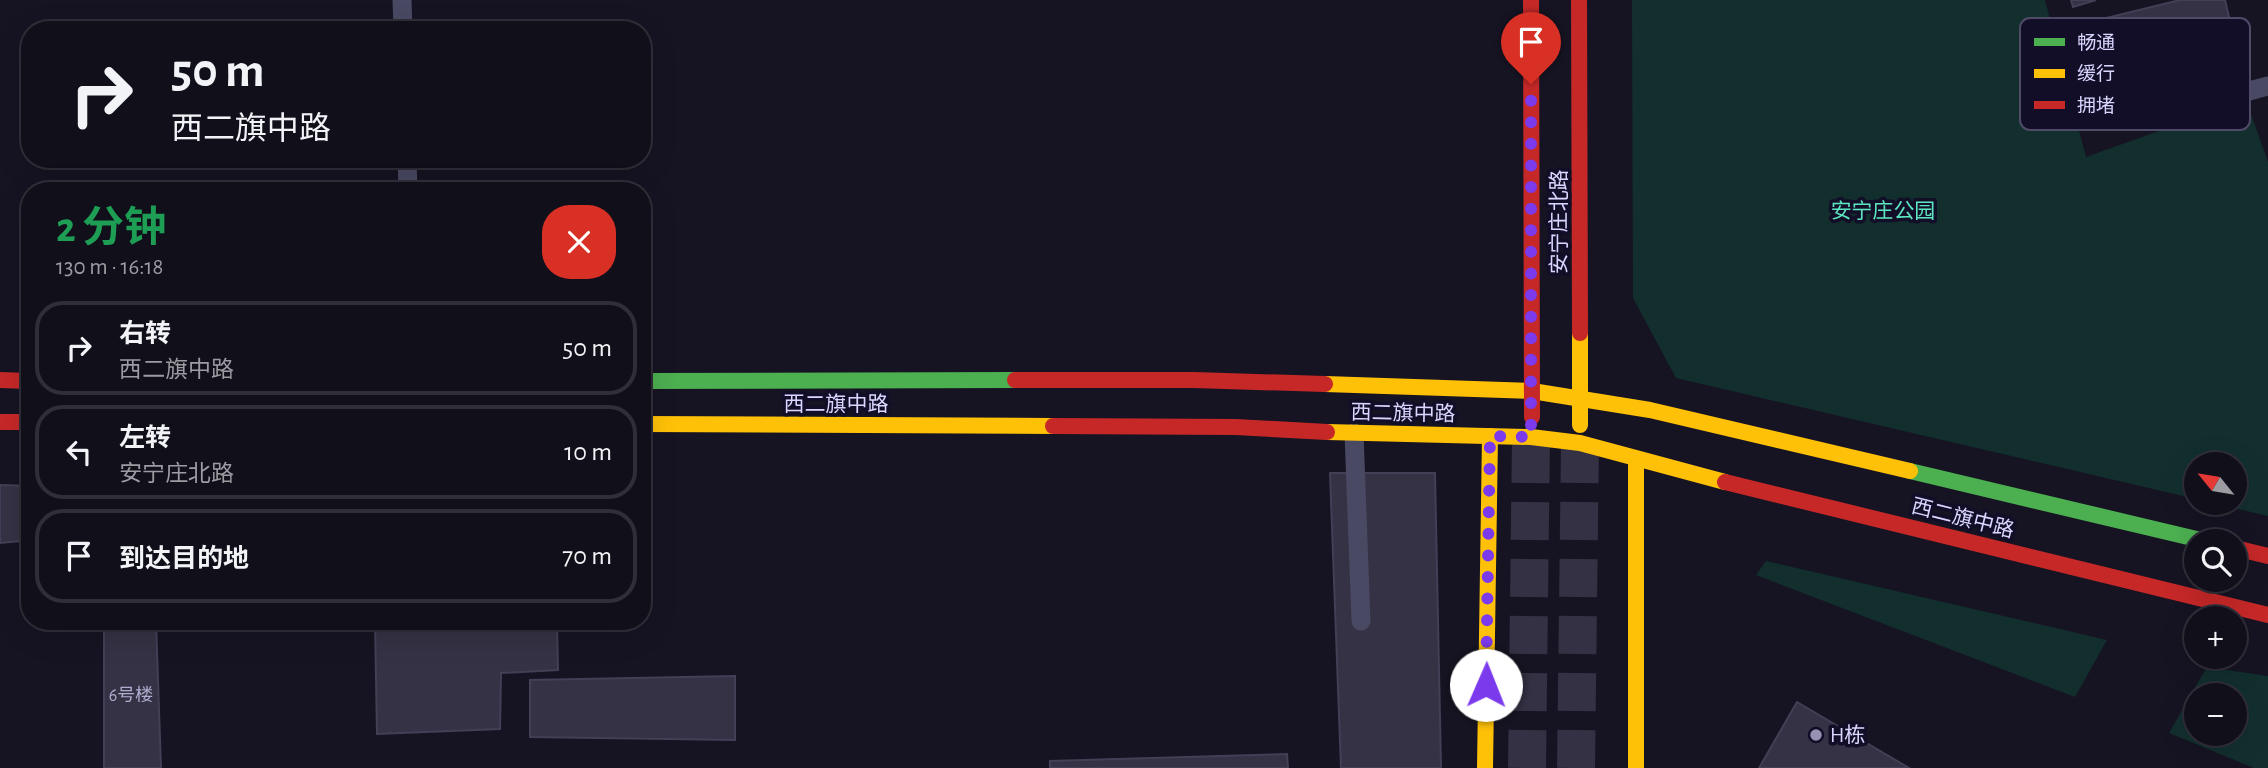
<!DOCTYPE html>
<html lang="zh">
<meta charset="utf-8">
<style>
:root{--surface:#100f1a;--page:#191823;--text:#f1f3f6;--muted:#9c9ca2;--line:#302f39}
body{margin:0;font-family:"Alegreya Sans","Noto Sans SC",sans-serif;background:var(--page);color:var(--text);height:100vh;display:flex;flex-direction:column;font-size:26px;white-space:nowrap}
*{box-sizing:border-box;margin:0}
p{font-size:23px;color:var(--muted)}
.icon{flex:none;width:38px;height:38px;fill:none;stroke:currentColor;stroke-width:2;stroke-linecap:round;stroke-linejoin:round}
.map{position:relative;flex:1;overflow:hidden}
.sheet{position:absolute;left:21px;top:182px;width:630px;height:448px;display:flex;flex-direction:column;background:var(--surface);border-radius:28px;box-shadow:0 7px 28px #0002,0 0 0 2px var(--line)}
.sheet>*{flex:none}
.hud{position:absolute;left:21px;top:21px;width:630px;height:147px;border-radius:28px;box-shadow:0 7px 28px #0002,0 0 0 2px var(--line);background:#100f1a;color:var(--text);overflow:hidden}
.needle{width:46px;rotate:300deg}
.buttons{position:absolute;left:2184px;top:452px;display:grid;gap:14px}
.buttons a{display:grid;place-items:center;width:63px;height:63px;border-radius:50%;background:var(--surface);box-shadow:0 7px 28px #0002,0 0 0 2px var(--line);font-size:35px}
.pin{position:absolute;display:grid;place-items:center;width:60px;height:60px;color:#fff;margin:-72px -30px;border-radius:50% 50% 50% 0;rotate:-45deg;box-shadow:0 0 7px #0007}
.pin .icon{rotate:45deg}
.me{position:absolute;width:77px;margin:-38px;rotate:1deg;stroke-linejoin:round;filter:drop-shadow(0 0 5px #0008)}
.turn{display:flex;align-items:center;gap:24px;height:147px;padding:0 35px;font-size:32px}
.turn .icon{width:91px;height:91px;stroke-width:2.5}
.turn b{display:block;font-size:49px;line-height:60px}
.round{display:grid;place-items:center;flex:none;width:74px;height:74px;border-radius:28px;background:var(--page)}
.overview{display:flex;align-items:center;justify-content:space-between;height:119px;padding:0 35px}
h1{font-size:42px;font-weight:700;line-height:52px;color:#1e9e55}
ul{padding:0;list-style:none}
li{display:flex;align-items:center;gap:21px;height:94px;margin:0 14px 10px;padding:0 21px;border:4px solid var(--line);border-radius:28px}
li div{flex:1}
li b{display:block;font-size:26px}
li em{font-style:normal}
.map>svg:first-child{display:block}
.green{fill:#122f2e;fill-rule:evenodd}
.building{fill:#343244;stroke:#433f56;stroke-width:2}
.lines{fill:none;stroke-linecap:round;stroke-linejoin:round}
.secondary-tunnel{stroke:#333143;stroke-width:38;stroke-dasharray:38 19;stroke-linecap:butt}
.lane{stroke:#494963;stroke-width:19}
.fast{stroke:#4caf50;stroke-width:16}
.slow{stroke:#ffc107;stroke-width:16}
.jam{stroke:#c62828;stroke-width:16}
.route{stroke:#7c3aed;stroke-width:12;stroke-dasharray:0 21.6}
.poi-dot{fill:#9592b2;stroke:#120e28;stroke-width:2.5}
.labels{text-anchor:middle;stroke-width:7;stroke-linejoin:round;paint-order:stroke}
.number-label{font-size:18px;fill:#b0add0}
.park-label{font-size:21px;fill:#5be6bf;stroke:#120e28}
.street-label{font-size:21px;fill:#d9d6ff;stroke:#120e28}
.poi-label{font-size:21px;fill:#d9d6ff;stroke:#120e28;text-anchor:start}
.key{fill:#120e28;stroke:#4e4a68;stroke-width:2}
.key-label{font-size:19px;fill:#d9d6ff}
</style>
<div class="map">
<svg width="2268" height="768" viewBox="0 0 2268 768">
<rect width="100%" height="100%" fill="#161422"/>
<!-- green -->
<g class="green">
<path d="M1632 0H2045L2086 157 2246 100 2268 162V516L2208 502H2235V464H2196V499L1676 378 1633 298Z"/>
<path d="M1766 561 2107 640 2075 697 1756 575Z"/>
<path d="M2207 667 2268 676V768H2254L2169 733ZM2196 695H2235V733H2196Z"/>
</g>
<!-- building -->
<g class="building">
<path d="M2071 0H2096L2073 7Z"/>
<path d="M2180 0H2225L2246 89 2117 120 2094 21Z"/>
<path d="M1330 473H1435L1441 768H1341Z"/>
<path d="M0 485 30 486V540L0 543Z"/>
<path d="M104 621H156L161 768H104Z"/>
<path d="M375 621H557L558 670 501 673 500 729 377 734Z"/>
<path d="M735 676V740L530 737V680Z"/>
<path d="M1797 702 1909 768H1759Z"/>
<path d="M1287 754 1288 768H1050V761Z"/>
</g>
<g class="lines">
<!-- secondary-tunnel -->
<g class="secondary-tunnel">
<path d="M1527 768 1531 437"/>
<path d="M1576 768 1580 443"/>
</g>
<!-- lane -->
<g class="lane">
<path d="M402 0 403 30"/>
<path d="M2223 98 2268 86"/>
<path d="M407 159 408 191"/>
<path d="M1354 433 1361 621"/>
</g>
<!-- fast -->
<g class="fast">
<path d="M642 381 1015 380"/>
<path d="M1910 471 2205 541"/>
</g>
<!-- slow -->
<g class="slow">
<path d="M1580 333V425"/>
<path d="M1325 384 1532 391 1650 410 1910 471"/>
<path d="M642 424 1053 426"/>
<path d="M1327 432 1531 437 1580 443 1725 482"/>
<path d="M1636 459V768"/>
<path d="M1485 768 1490 436"/>
</g>
<!-- jam -->
<g class="jam">
<path d="M1531 0 1532 417"/>
<path d="M1579 0 1580 333"/>
<path d="M0 380 30 381"/>
<path d="M1015 380H1194L1325 384"/>
<path d="M0 422H30"/>
<path d="M1053 426 1236 427 1327 432"/>
<path d="M1725 482 2268 615"/>
<path d="M2235 548 2268 556"/>
</g>
</g>
<g class="lines">
<!-- route -->
<path class="route" d="M1486 685 1490 436 1531 437V84"/>
</g>
<!-- markers -->
<circle class="poi-dot" cx="1816" cy="735" r="7"/>
<g class="labels">
<!-- number labels -->
<g class="number-label">
<text x="131" y="701">6号楼</text>
</g>
<!-- park labels -->
<g class="park-label">
<text x="1883" y="218">安宁庄公园</text>
</g>
<!-- street labels -->
<g class="street-label">
<text transform="translate(1559 222) rotate(-90)" y="7">安宁庄北路</text>
<text x="836" y="411">西二旗中路</text>
<text transform="translate(1403 413) rotate(1)" y="7">西二旗中路</text>
<text transform="translate(1963 518) rotate(14)" y="7">西二旗中路</text>
</g>
<!-- poi labels -->
<g class="poi-label">
<text x="1830" y="742">H栋</text>
</g>
</g>
<!-- legend -->
<rect x="2020" y="18" width="230" height="112" rx="10" class="key"/>
<rect x="2034" y="38" width="31" height="8" fill="#4caf50"/>
<rect x="2034" y="69" width="31" height="9" fill="#ffc107"/>
<rect x="2034" y="101" width="31" height="8" fill="#c62828"/>
<g class="key-label">
<text x="2077" y="49">畅通</text>
<text x="2077" y="80">缓行</text>
<text x="2077" y="112">拥堵</text>
</g>
</svg>
<div class="buttons">
<a><svg class="needle" viewBox="-14 -14 28 28"><path d="M0-13l5 13h-10z" fill="#e53935"/><path d="M0 13l5-13h-10z" fill="#9c9ca2"/></svg></a>
<a><svg class="icon" aria-label="search" viewBox="0 0 24 24"><circle cx="10" cy="10" r="6"/><path d="M15 15l6 6"/></svg></a>
<a>+</a>
<a>−</a>
</div>
<div class="pin" style="left:1531px;top:84px;background:#d93025"><svg class="icon" aria-label="arrive" viewBox="0 0 24 24"><path d="M6 21V4h12l-3 4 3 4H6"/></svg></div>
<svg class="me" style="left:1486px;top:685px" viewBox="-20 -20 40 40"><circle r="19" fill="#fff"/><path d="M0-13L10 11 0 6-10 11z" fill="#7c3aed"/></svg>
<div class="hud">
<div class="turn"><svg class="icon" aria-label="right" viewBox="0 0 24 24"><path d="M7 20v-9h11M14 6l5 5-5 5"/></svg><div><b>50 m</b>西二旗中路</div></div>
</div>
<section class="sheet">
<div class="overview"><div><h1>2 分钟</h1><p>130 m · 16:18</p></div><a class="round" style="background:#d93025;color:#fff"><svg class="icon" aria-label="close" viewBox="0 0 24 24"><path d="M6 6l12 12M18 6L6 18"/></svg></a></div>
<ul>
<li><svg class="icon" aria-label="right" viewBox="0 0 24 24"><path d="M7 20v-9h11M14 6l5 5-5 5"/></svg><div><b>右转</b><p>西二旗中路</p></div><em>50 m</em></li>
<li><svg class="icon" aria-label="left" viewBox="0 0 24 24"><path d="M17 20v-9H6M10 6l-5 5 5 5"/></svg><div><b>左转</b><p>安宁庄北路</p></div><em>10 m</em></li>
<li><svg class="icon" aria-label="arrive" viewBox="0 0 24 24"><path d="M6 21V4h12l-3 4 3 4H6"/></svg><div><b>到达目的地</b></div><em>70 m</em></li>
</ul>
</section>
</div>
